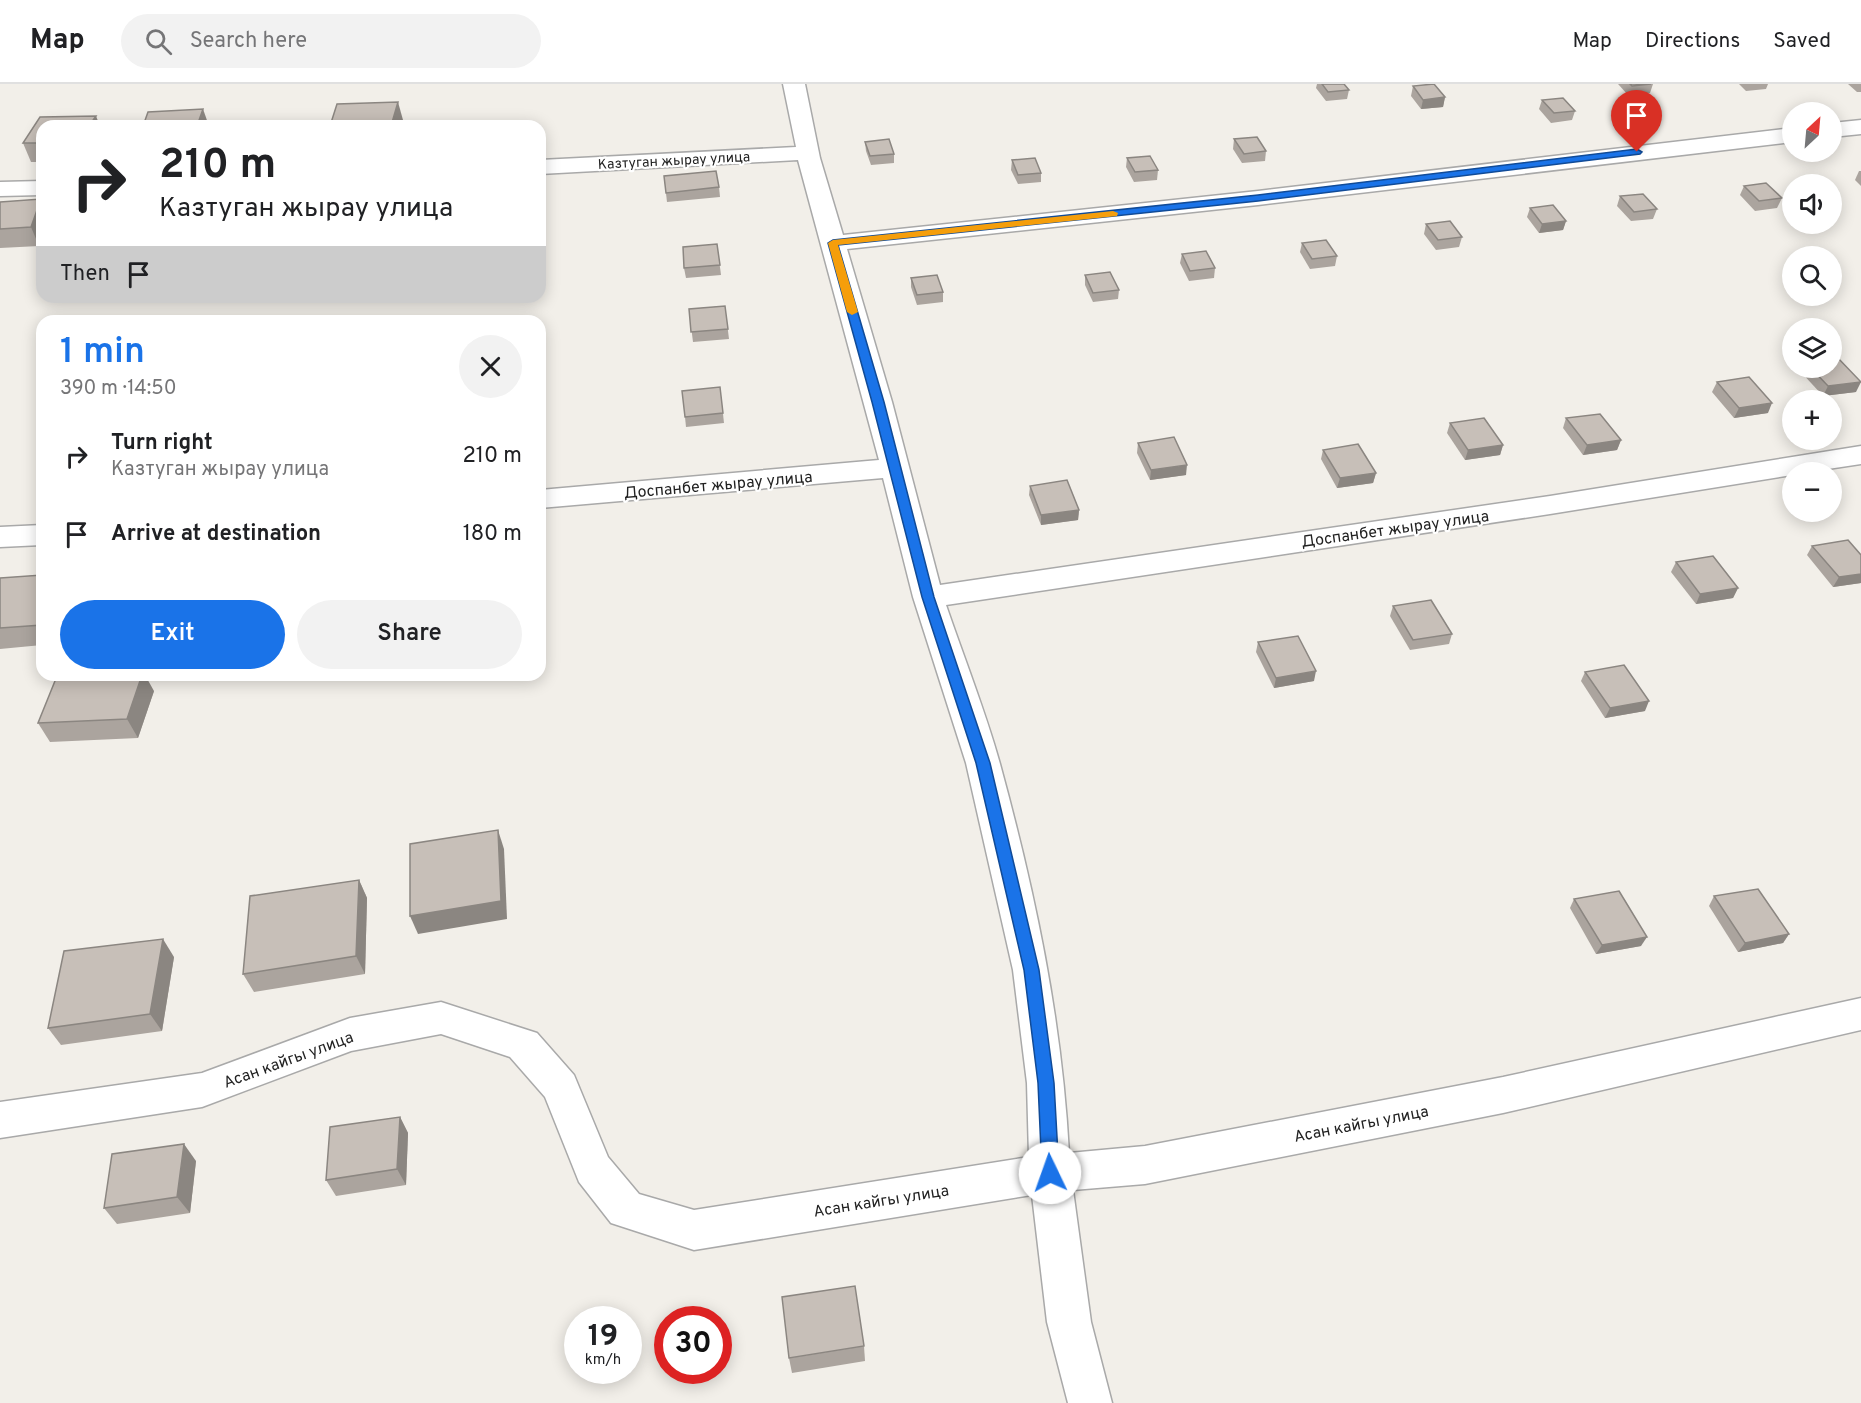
<!DOCTYPE html>
<meta charset="utf-8">
<style>
:root{--surface:#fff;--page:#f2f2f2;--text:#202124;--muted:#757577;--line:#e0e0e0;--accent:#1a73e8}
body{margin:0;font-family:Overpass,sans-serif;background:var(--page);color:var(--text);height:100vh;display:flex;flex-direction:column;font-size:22px;white-space:nowrap}
*{box-sizing:border-box;margin:0}
p{font-size:20px;color:var(--muted)}
.icon{flex:none;width:33px;height:33px;fill:none;stroke:currentColor;stroke-width:2;stroke-linecap:round;stroke-linejoin:round}
.map{position:relative;flex:1;overflow:hidden}
.drawer{position:absolute;left:36px;top:231px;width:510px;height:366px;display:flex;flex-direction:column;background:var(--surface);border-radius:18px;box-shadow:0 3px 15px #0003}
.drawer>*{flex:none}
.top-card{position:absolute;left:36px;top:36px;width:510px;height:183px;border-radius:18px;box-shadow:0 3px 15px #0003;background:#fff;color:var(--text);overflow:hidden}
.needle{width:39px;rotate:26deg}
.controls{position:absolute;left:1782px;top:18px;display:grid;gap:12px}
.controls a{display:grid;place-items:center;width:60px;height:60px;border-radius:50%;background:var(--surface);box-shadow:0 3px 15px #0003;font-size:30px}
.speed{position:absolute;left:564px;top:1222px;display:flex;gap:12px;font-size:30px;font-weight:700;text-align:center}
.speed>*{display:grid;place-content:center;width:78px;height:78px;border-radius:50%;background:var(--surface);box-shadow:0 3px 15px #0003;line-height:1}
.speed small{font-size:15px;font-weight:400}
.speed .limit{border:9px solid #d22;background:#fff;color:#111}
.pin{position:absolute;display:grid;place-items:center;width:51px;height:51px;color:#fff;margin:-62px -26px;border-radius:50% 50% 50% 0;rotate:-45deg;box-shadow:0 0 6px #0007}
.pin .icon{rotate:45deg}
.me{position:absolute;width:66px;margin:-33px;rotate:357deg;stroke-linejoin:round;filter:drop-shadow(0 0 4px #0008)}
.turn{display:flex;align-items:center;gap:21px;height:126px;padding:0 24px;font-size:27px}
.turn .icon{width:78px;height:78px;stroke-width:2.5}
.turn b{display:block;font-size:42px;line-height:51px}
.then{display:flex;align-items:center;height:57px;padding:0 24px;background:#0003;gap:12px;font-size:22px}
.round{display:grid;place-items:center;flex:none;width:63px;height:63px;border-radius:32px;background:var(--page)}
.overview{display:flex;align-items:center;justify-content:space-between;height:102px;padding:0 24px}
h1{font-size:36px;font-weight:600;line-height:45px;color:var(--accent)}
.cta{display:flex;gap:12px;margin-top:auto;padding:12px 24px}
.cta a{flex:1;height:69px;border-radius:36px;background:var(--accent);color:#fff;font-size:24px;font-weight:600;line-height:69px;text-align:center}
.cta a+a{background:var(--page);color:var(--text)}
ul{padding:0;list-style:none}
li{display:flex;align-items:center;gap:18px;height:78px;padding:0 24px}
li div{flex:1}
li b{display:block;font-size:22px}
li em{font-style:normal}
header{display:flex;align-items:center;gap:36px;box-sizing:border-box;height:84px;padding:0 30px;background:var(--surface);border-bottom:2px solid var(--line)}
header strong{font-size:28px}
nav{display:flex;gap:33px;margin-inline-start:auto;font-size:21px}
.search{width:420px;height:54px;background:var(--page);display:flex;align-items:center;gap:15px;box-sizing:border-box;padding:0 21px;border-radius:33px;color:var(--muted);font-size:22px}
.map>svg:first-child{display:block}
.lines{fill:none;stroke-linecap:round;stroke-linejoin:round}
.street-casing{stroke:#a9a9a9;stroke-width:3}
.street{fill:#fff;fill-rule:evenodd}
.wall{fill:#aba49e}
.shaded-wall{fill:#8b8681}
.building{fill:#c7bfb8;stroke:#8b8681;stroke-width:1.5}
.route{fill:#1a73e8;stroke:#114b97;stroke-width:1.5}
.slow{fill:#f59e0b}
.labels{text-anchor:middle;stroke-width:4.5;stroke-linejoin:round;paint-order:stroke}
.far-street-label{font-size:14px;fill:#222;stroke:#fff}
.street-label{font-size:16px;fill:#222;stroke:#fff}
</style>
<header>
<strong>Map</strong>
<div class="search"><svg class="icon" aria-label="search" viewBox="0 0 24 24"><circle cx="10" cy="10" r="6"/><path d="M15 15l6 6"/></svg>Search here</div>
<nav><a>Map</a><a>Directions</a><a>Saved</a></nav>
</header>
<div class="map">
<svg width="1861" height="1319" viewBox="0 0 1861 1319">
<rect width="100%" height="100%" fill="#f2efe9"/>
<g class="lines">
<!-- street casing -->
<g class="street-casing">
<g id="street">
<path d="M783 0H805L820 74 843 151 1258 107 1792 44V58L1258 121 847 165 892 318 940 501 1550 412 1861 362V380L1808 388H1792V391L1550 430 946 521C964 574 985 626 1000 680 1035 808 1062 936 1069 1069L1145 1062 1503 993 1861 914V946L1503 1029 1145 1100 1073 1106 1091 1238 1112 1319H1068L1047 1238 1032 1111 694 1166 611 1139 579 1098 545 1013 510 973 441 950 351 967 202 1023 0 1054V1018L202 989 350 934 441 918 537 949 574 991 608 1073 639 1110 694 1126 1029 1073 1027 999 1013 886 966 679 913 513 883 394 540 424V406L879 376 798 76 540 90V76L796 63Z"/>
<path d="M1861 36V50L1832 53V39Z"/>
<path d="M42 97V111L0 112V98Z"/>
<path d="M42 441V461L0 463V443Z"/>
</g>
</g>
<!-- street -->
<use href="#street" class="street"/>
</g>
<!-- wall -->
<g class="wall">
<path d="M1317 0H1344L1349 6 1347 15 1326 17 1316 4Z"/>
<path d="M1618 0H1653L1650 9 1628 11Z"/>
<path d="M1739 0H1768L1766 5 1746 7Z"/>
<path d="M1848 0H1861V8H1857Z"/>
<path d="M1413 2 1445 13 1443 23 1421 25 1411 12Z"/>
<path d="M1542 16 1575 27 1572 36 1551 39 1539 25Z"/>
<path d="M42 42V78H31L23 59Z"/>
<path d="M1234 55 1266 67 1265 77 1242 79 1233 65Z"/>
<path d="M865 58 894 70V79L871 81 866 67Z"/>
<path d="M1127 74 1158 86 1157 96 1134 98 1126 83Z"/>
<path d="M1012 76 1041 89V98L1018 100 1011 86Z"/>
<path d="M1859 87H1861V102L1855 96Z"/>
<path d="M664 92 719 103 720 113 667 118Z"/>
<path d="M1744 102 1782 114 1777 124 1755 127 1740 111Z"/>
<path d="M1620 112 1657 125 1653 135 1631 137 1617 122Z"/>
<path d="M41 115 42 154 39 162 0 164V118Z"/>
<path d="M1530 124 1566 137 1563 146 1539 149 1527 133Z"/>
<path d="M1426 140 1462 153 1459 163 1436 166 1424 150Z"/>
<path d="M1302 159 1337 172 1335 182 1310 185 1300 168Z"/>
<path d="M717 160 721 191 686 194 684 184Z"/>
<path d="M1182 170 1215 184 1214 194 1189 197 1180 179Z"/>
<path d="M1085 191 1119 206 1118 215 1093 218 1085 201Z"/>
<path d="M911 194 943 208V218L917 221 911 203Z"/>
<path d="M725 222 729 255 693 258 689 225Z"/>
<path d="M1802 284H1832L1856 308 1823 312 1800 287Z"/>
<path d="M1717 298 1768 329 1734 334 1712 308Z"/>
<path d="M720 303 724 339 686 343 685 333Z"/>
<path d="M1566 334 1621 356 1617 366 1583 371 1563 344Z"/>
<path d="M1450 339 1503 361 1500 371 1465 376 1447 349Z"/>
<path d="M1138 359 1186 391 1150 396 1137 369Z"/>
<path d="M1323 366 1376 389 1373 399 1337 404 1321 375Z"/>
<path d="M1030 402 1079 426 1078 436 1041 441 1029 411Z"/>
<path d="M1812 462 1861 471V499L1833 503 1807 471Z"/>
<path d="M1676 478 1738 504 1733 514 1696 520 1671 488Z"/>
<path d="M42 491V561L0 565V494Z"/>
<path d="M1393 522 1452 550 1449 560 1410 566 1390 532Z"/>
<path d="M1258 558 1314 597 1274 604 1256 568Z"/>
<path d="M1585 588 1645 627 1605 634 1581 597Z"/>
<path d="M154 607 138 654 50 658 38 639Z"/>
<path d="M359 796 367 814 365 890 254 908 243 890Z"/>
<path d="M1714 812 1789 850 1783 859 1738 868 1709 822Z"/>
<path d="M1574 815 1641 862 1596 870 1570 824Z"/>
<path d="M174 873 162 947 61 961 48 944Z"/>
<path d="M400 1033 408 1049 406 1101 336 1112 326 1096Z"/>
<path d="M196 1077 190 1129 117 1140 104 1124Z"/>
<path d="M864 1262 865 1277 792 1289 789 1274Z"/>
</g>
<!-- shaded-wall -->
<g class="shaded-wall">
<path d="M1445 13 1443 23 1421 25 1423 16Z"/>
<path d="M398 18 403 36 401 42H391Z"/>
<path d="M203 25 209 42H197Z"/>
<path d="M96 32 100 42H89Z"/>
<path d="M41 115 42 154 39 162 31 143Z"/>
<path d="M1566 137 1563 146 1539 149 1542 140Z"/>
<path d="M1861 298 1856 308 1823 312 1828 302Z"/>
<path d="M1772 319 1768 329 1734 334 1739 324Z"/>
<path d="M1621 356 1617 366 1583 371 1587 361Z"/>
<path d="M1503 361 1500 371 1465 376 1468 366Z"/>
<path d="M1187 381 1186 391 1150 396 1151 386Z"/>
<path d="M1376 389 1373 399 1337 404 1340 394Z"/>
<path d="M1079 426 1078 436 1041 441V431Z"/>
<path d="M1861 490V499L1833 503 1839 493Z"/>
<path d="M1738 504 1733 514 1696 520 1700 510Z"/>
<path d="M1316 587 1314 597 1274 604 1276 594Z"/>
<path d="M142 591H145L154 607 138 654 127 635Z"/>
<path d="M1649 617 1645 627 1605 634 1610 624Z"/>
<path d="M498 746 504 765 507 835 418 850 410 832Z"/>
<path d="M359 796 367 814 365 890 356 872Z"/>
<path d="M1789 850 1783 859 1738 868 1745 859Z"/>
<path d="M1647 853 1641 862 1596 870 1602 861Z"/>
<path d="M163 855 174 873 162 947 150 930Z"/>
<path d="M400 1033 408 1049 406 1101 397 1085Z"/>
<path d="M184 1060 196 1077 190 1129 177 1113Z"/>
</g>
<!-- building -->
<g class="building">
<path d="M1322 0H1344L1349 6 1328 8Z"/>
<path d="M1434 0 1445 13 1423 16 1413 2Z"/>
<path d="M1630 0H1651L1632 2Z"/>
<path d="M1563 14 1575 27 1554 29 1542 16Z"/>
<path d="M398 18 391 42H330L337 20Z"/>
<path d="M203 25 197 42H143L148 28Z"/>
<path d="M96 32 89 42H42V59H23L40 33Z"/>
<path d="M1257 53 1266 67 1244 70 1234 55Z"/>
<path d="M889 55 894 70 870 72 865 58Z"/>
<path d="M1150 72 1158 86 1135 88 1127 74Z"/>
<path d="M1035 74 1041 89 1018 91 1012 76Z"/>
<path d="M716 87 719 103 666 109 664 92Z"/>
<path d="M1766 99 1782 114 1759 117 1744 102Z"/>
<path d="M1643 110 1657 125 1634 128 1620 112Z"/>
<path d="M41 115 31 143 0 145V118Z"/>
<path d="M1553 121 1566 137 1542 140 1530 124Z"/>
<path d="M1450 137 1462 153 1438 156 1426 140Z"/>
<path d="M1326 156 1337 172 1312 175 1302 159Z"/>
<path d="M717 160 720 181 684 184 683 163Z"/>
<path d="M1206 167 1215 184 1190 187 1182 170Z"/>
<path d="M1110 188 1119 206 1093 209 1085 191Z"/>
<path d="M937 191 943 208 917 211 911 194Z"/>
<path d="M725 222 728 245 691 248 689 225Z"/>
<path d="M1837 273 1861 298 1828 302 1811 284H1832V274Z"/>
<path d="M1749 293 1772 319 1739 324 1717 298Z"/>
<path d="M720 303 723 329 685 333 682 307Z"/>
<path d="M1600 330 1621 356 1587 361 1566 334Z"/>
<path d="M1484 334 1503 361 1468 366 1450 339Z"/>
<path d="M1174 353 1187 381 1151 386 1138 359Z"/>
<path d="M1358 360 1376 389 1340 394 1323 366Z"/>
<path d="M1067 396 1079 426 1041 431 1030 402Z"/>
<path d="M1848 456 1861 471V490L1839 493 1812 462Z"/>
<path d="M1713 472 1738 504 1700 510 1676 478Z"/>
<path d="M42 491V541L0 544V494Z"/>
<path d="M1431 516 1452 550 1413 556 1393 522Z"/>
<path d="M1298 552 1316 587 1276 594 1258 558Z"/>
<path d="M1624 581 1649 617 1610 624 1585 588Z"/>
<path d="M78 591H142L127 635 38 639 57 592Z"/>
<path d="M498 746 501 817 410 832V760Z"/>
<path d="M359 796 356 872 243 890 250 812Z"/>
<path d="M1758 805 1789 850 1745 859 1714 812Z"/>
<path d="M1619 807 1647 853 1602 861 1574 815Z"/>
<path d="M163 855 150 930 48 944 64 867Z"/>
<path d="M400 1033 397 1085 326 1096 330 1043Z"/>
<path d="M184 1060 177 1113 104 1124 112 1070Z"/>
<path d="M855 1202 864 1262 789 1274 782 1213Z"/>
</g>
<!-- route -->
<path class="route" d="M1637 65 1642 68 1640 70 1258 117 838 161 884 318 934 513 990 679 1039 886 1054 999 1059 1089 1056 1095 1050 1097 1045 1095 1042 1089 1038 999 1024 886 976 679 922 513 872 318 828 159 833 156 1258 111Z"/>
<!-- slow -->
<path class="slow" d="M1113 127 1118 129 1117 132 838 161 858 228 852 231 847 228 828 159 833 156Z"/>
<g class="labels">
<!-- far-street labels -->
<g class="far-street-label">
<text transform="translate(674 76) rotate(-3)" y="5">Казтуган жырау улица</text>
</g>
<!-- street labels -->
<g class="street-label">
<text transform="translate(718 400) rotate(-5)" y="6">Доспанбет жырау улица</text>
<text transform="translate(1395 444) rotate(-8)" y="6">Доспанбет жырау улица</text>
<text transform="translate(288 975) rotate(-20)" y="6">Асан кайгы улица</text>
<text transform="translate(1361 1039) rotate(-11)" y="6">Асан кайгы улица</text>
<text transform="translate(881 1116) rotate(-9)" y="6">Асан кайгы улица</text>
</g>
</g>
</svg>
<div class="controls">
<a><svg class="needle" viewBox="-14 -14 28 28"><path d="M0-13l5 13h-10z" fill="#e53935"/><path d="M0 13l5-13h-10z" fill="#757577"/></svg></a>
<a><svg class="icon" aria-label="sound" viewBox="0 0 24 24"><path d="M4 9h4l5-4v14l-5-4H4zM17 9q2 3 0 6"/></svg></a>
<a><svg class="icon" aria-label="search" viewBox="0 0 24 24"><circle cx="10" cy="10" r="6"/><path d="M15 15l6 6"/></svg></a>
<a><svg class="icon" aria-label="layers" viewBox="0 0 24 24"><path d="M12 4l9 5-9 5-9-5zM3 14l9 5 9-5"/></svg></a>
<a>+</a>
<a>−</a>
</div>
<div class="speed"><div>19<small>km/h</small></div><div class="limit">30</div></div>
<div class="pin" style="left:1637px;top:68px;background:#d93025"><svg class="icon" aria-label="arrive" viewBox="0 0 24 24"><path d="M6 21V4h12l-3 4 3 4H6"/></svg></div>
<svg class="me" style="left:1050px;top:1089px" viewBox="-20 -20 40 40"><circle r="19" fill="#fff"/><path d="M0-13L10 11 0 6-10 11z" fill="#1a73e8"/></svg>
<div class="top-card">
<div class="turn"><svg class="icon" aria-label="right" viewBox="0 0 24 24"><path d="M7 20v-9h11M14 6l5 5-5 5"/></svg><div><b>210 m</b>Казтуган жырау улица</div></div>
<div class="then">Then<svg class="icon" aria-label="arrive" viewBox="0 0 24 24"><path d="M6 21V4h12l-3 4 3 4H6"/></svg></div>
</div>
<section class="drawer">
<div class="overview"><div><h1>1 min</h1><p>390 m · 14:50</p></div><a class="round"><svg class="icon" aria-label="close" viewBox="0 0 24 24"><path d="M6 6l12 12M18 6L6 18"/></svg></a></div>
<ul>
<li><svg class="icon" aria-label="right" viewBox="0 0 24 24"><path d="M7 20v-9h11M14 6l5 5-5 5"/></svg><div><b>Turn right</b><p>Казтуган жырау улица</p></div><em>210 m</em></li>
<li><svg class="icon" aria-label="arrive" viewBox="0 0 24 24"><path d="M6 21V4h12l-3 4 3 4H6"/></svg><div><b>Arrive at destination</b></div><em>180 m</em></li>
</ul>
<div class="cta"><a>Exit</a><a>Share</a></div>
</section>
</div>
